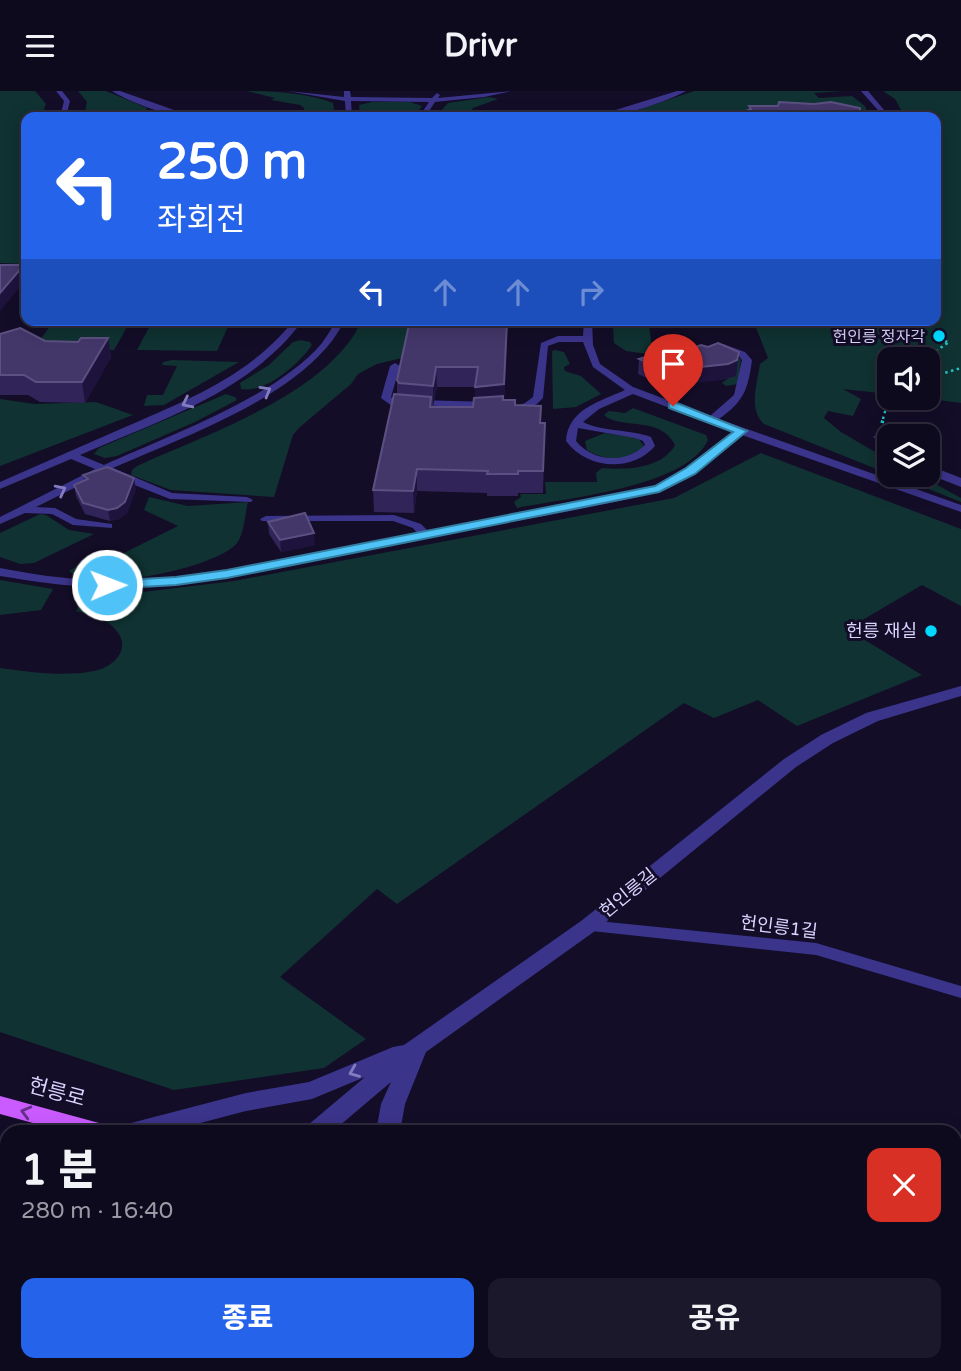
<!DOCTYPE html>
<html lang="ko">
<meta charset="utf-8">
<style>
:root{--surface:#0e0a1e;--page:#1c182b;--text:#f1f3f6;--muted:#9b9aa4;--line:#2e2b3c;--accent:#2563eb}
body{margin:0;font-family:"Varela Round","Noto Sans KR",sans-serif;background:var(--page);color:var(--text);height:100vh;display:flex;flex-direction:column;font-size:26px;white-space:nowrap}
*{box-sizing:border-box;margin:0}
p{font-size:23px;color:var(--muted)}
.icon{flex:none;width:38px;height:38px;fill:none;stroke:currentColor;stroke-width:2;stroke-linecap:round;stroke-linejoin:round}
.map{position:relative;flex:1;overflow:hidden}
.side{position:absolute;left:0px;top:1034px;width:962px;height:247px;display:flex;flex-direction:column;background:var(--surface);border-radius:21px 21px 0 0;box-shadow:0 4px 18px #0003,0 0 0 2px var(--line)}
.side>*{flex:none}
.top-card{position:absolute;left:21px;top:21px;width:920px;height:214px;border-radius:14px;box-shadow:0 4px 18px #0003,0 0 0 2px var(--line);background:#2563eb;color:#fff;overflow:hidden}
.tools{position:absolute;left:877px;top:256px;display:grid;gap:14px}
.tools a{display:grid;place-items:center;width:63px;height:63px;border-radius:14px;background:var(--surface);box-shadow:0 4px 18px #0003,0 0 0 2px var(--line);font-size:35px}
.pin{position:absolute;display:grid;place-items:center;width:60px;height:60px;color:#fff;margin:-72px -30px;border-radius:50% 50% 50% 0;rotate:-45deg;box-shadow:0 0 7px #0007}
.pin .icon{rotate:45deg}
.me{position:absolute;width:77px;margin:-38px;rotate:89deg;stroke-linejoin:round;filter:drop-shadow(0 0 5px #0008)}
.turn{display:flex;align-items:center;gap:24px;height:147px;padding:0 21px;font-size:32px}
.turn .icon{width:91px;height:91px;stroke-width:2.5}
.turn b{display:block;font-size:49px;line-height:60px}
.lanes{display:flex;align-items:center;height:66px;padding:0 21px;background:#0003;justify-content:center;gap:35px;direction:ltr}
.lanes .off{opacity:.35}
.round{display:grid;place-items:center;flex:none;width:74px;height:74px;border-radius:14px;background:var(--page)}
.overview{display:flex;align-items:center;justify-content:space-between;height:119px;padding:0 21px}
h1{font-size:42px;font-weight:800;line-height:52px}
.primary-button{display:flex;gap:14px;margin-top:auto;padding:14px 21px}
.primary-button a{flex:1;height:80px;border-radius:14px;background:var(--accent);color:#fff;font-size:28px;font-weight:800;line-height:80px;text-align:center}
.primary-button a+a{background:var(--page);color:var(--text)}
header{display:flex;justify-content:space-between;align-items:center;height:91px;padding:0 21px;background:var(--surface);font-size:32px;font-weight:800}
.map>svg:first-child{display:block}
.green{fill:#103232}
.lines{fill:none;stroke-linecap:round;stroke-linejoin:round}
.path-far1{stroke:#24c3c1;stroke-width:2.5;stroke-dasharray:2.5 3.5;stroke-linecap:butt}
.path{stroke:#24c3c1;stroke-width:3.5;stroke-dasharray:2.5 4.5;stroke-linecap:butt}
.service{fill:#3b348b;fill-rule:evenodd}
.minor{fill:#3b348b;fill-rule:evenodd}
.primary{fill:#ca5bff;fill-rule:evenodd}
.trunk{fill:#e455cd;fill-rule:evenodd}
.wall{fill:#312458;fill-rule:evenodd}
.shaded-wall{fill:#1d133d}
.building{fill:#43376a;stroke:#5b5081;stroke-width:2}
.oneway{stroke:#837cbf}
.oneway2{stroke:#653089}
.route{fill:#4fc3f7;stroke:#337fa1;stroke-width:2}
.poi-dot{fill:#00d9ff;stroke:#130d28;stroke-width:2.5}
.labels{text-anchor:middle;stroke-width:6;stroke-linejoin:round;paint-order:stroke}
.far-poi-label{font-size:16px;fill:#dbd4ff;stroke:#130d28;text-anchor:end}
.poi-label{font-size:18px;fill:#dbd4ff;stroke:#130d28;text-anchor:end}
.street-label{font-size:18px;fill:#dbd4ff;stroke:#130d28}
.near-street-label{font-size:21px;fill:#dbd4ff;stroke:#130d28}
</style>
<header><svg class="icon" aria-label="menu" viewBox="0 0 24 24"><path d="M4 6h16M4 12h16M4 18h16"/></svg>Drivr<svg class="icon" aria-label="heart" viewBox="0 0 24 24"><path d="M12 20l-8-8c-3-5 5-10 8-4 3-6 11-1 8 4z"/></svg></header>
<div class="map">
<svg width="961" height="1280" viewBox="0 0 961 1280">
<rect width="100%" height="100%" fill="#130d28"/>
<!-- green -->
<g class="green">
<path d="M0 0H35L46 13 41 26H26V173L0 172Z"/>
<path d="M78 0H106L147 17 145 20 155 19 180 26H136L141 21 134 26H84L87 11Z"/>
<path d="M247 0C274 0 307 2 333 12L335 26H305L304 17 300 14 271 9 275 7Z"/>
<path d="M694 0H844L814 2 819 7 852 5 865 15 869 26 739 22 741 26H617Z"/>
<path d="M883 0H961V312L914 306H928V268H889V303L843 298 861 308 853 325 828 320 824 327 841 341 889 369V383L764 333C748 318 757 294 760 273L768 267 753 229H936V26H905L895 8Z"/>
<path d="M489 6 498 8 473 17 469 23 470 26H452L454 22 441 20 448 12Z"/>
<path d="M372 11H410L422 15 414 26H360L359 14Z"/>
<path d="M54 229H131L114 259 34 258Z"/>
<path d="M153 229H231L217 260 137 259Z"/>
<path d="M362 229H410L402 267 377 273 358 283 351 293 300 336 293 344 274 406 171 399 131 384 132 379 137 375C206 343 329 303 362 229Z"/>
<path d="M621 229H648L652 255 701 256 741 268 738 293 726 295 722 292 737 281V275L626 260 614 252 613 236Z"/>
<path d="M301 249 310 251 312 254C299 273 265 303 241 298L240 292 269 274 293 251Z"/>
<path d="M555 259 564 261 570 273 564 276 565 280 581 285 601 303 576 316 553 318 552 260Z"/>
<path d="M172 269 239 271 164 314 144 315 147 304H163L177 275 162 274 163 271Z"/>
<path d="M226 303 235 306 237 309 195 331 117 365 105 367 94 363 99 357Z"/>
<path d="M0 308 35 313 96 311 133 324 0 375Z"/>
<path d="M633 317 706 344 708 349C686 397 564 407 517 417L514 411 521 406 520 403H546L545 391H597L596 382 602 377C626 379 662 378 675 354 661 324 619 339 604 324L609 320 625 322Z"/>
<path d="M605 342 638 347 644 355C631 371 603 370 587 359L585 350Z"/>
<path d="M761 362 961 438V515L922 494 847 538 922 584 797 635 758 609 714 627 684 612 397 813 377 798 280 886 366 948 324 977 174 999 0 941V577C30 581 64 586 94 580 118 575 134 553 111 534 101 526 88 523 76 520L87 502 126 503 234 490 674 407Z"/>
<path d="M891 383H917L961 407V411Z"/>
<path d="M149 406 188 415 248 411C245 423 244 443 237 452 217 477 92 503 69 480L89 468 102 473 178 435 144 419Z"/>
<path d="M40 423 46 424 69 439 94 443 34 472 20 473 0 466V442Z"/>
<path d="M0 489 53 498 41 519 0 524Z"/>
</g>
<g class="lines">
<!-- path-far1 -->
<g class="path-far1">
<path d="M918 256 936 260 949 251 939 249"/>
<path d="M928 287 961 277"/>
<path d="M883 328 889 306"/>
</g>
<!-- path -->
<path class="path" d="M882 332 884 326"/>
<!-- service -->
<g class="service">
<path d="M56 0H62L70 10 66 26H60L64 10Z"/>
<path d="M112 0H120L194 26C172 27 131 12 112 0Z"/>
<path d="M287 0 344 6V0H350L351 6 432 7 437 2 440 4 438 7 512 0 484 6 435 11 425 26H419L429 11 351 10 352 26H346L345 10Z"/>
<path d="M677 0H686C664 12 618 27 593 26Z"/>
<path d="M861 0H868L890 26H884Z"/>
<path d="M294 229H303C250 302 159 329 80 364L104 374C168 345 277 306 322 252 327 245 332 237 336 229H345C340 238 334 248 327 256 278 313 181 347 113 377L172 402 247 406 253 409 251 411 170 408 104 382 36 416 55 417 76 428 112 433V437L73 434 52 423 25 422 0 433V426L95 378 71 368 0 398V391C41 373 82 355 123 337 187 309 250 285 294 229Z"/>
<path d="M584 229H592L593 254 600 273 633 296 710 325 734 304 742 269 739 265 718 256 723 253 745 261 752 269C748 299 744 310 719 328L961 414V421L742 344 695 382 663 400C581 420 496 433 414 449 309 470 202 499 95 496 63 495 31 490 0 485V477C32 483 63 488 95 489 204 491 311 462 417 442L413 437 393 430H262L260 428 266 425 394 424 421 433 428 440 656 395 687 378 733 341 633 303 599 318 583 331C603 341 629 338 651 346L655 355C632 382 586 378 566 350 568 318 599 311 625 299L593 276 583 251H559L548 255 543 307C535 316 522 323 509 322V318L525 312 533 306 541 252 558 245H583ZM578 337 635 347 643 350 645 354C626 373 593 371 576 350Z"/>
<path d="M395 272 400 275 391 306 397 312 392 315 381 307 390 275Z"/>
<path d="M417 309 491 311 496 314 491 317 413 314V310Z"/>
<path d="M588 829 816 852 961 895V907L816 864 582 839 580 835 582 831Z"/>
</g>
<!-- minor -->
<g class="minor">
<path d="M879 342 889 347V357L873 346Z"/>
<path d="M928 374 961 387V396L928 383Z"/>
<path d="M961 595V605L878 630 833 652 796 676 595 840 426 961 405 1013 400 1041H376L381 1013 391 991 332 1041H304L308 1034 365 986 312 1008 246 1020 166 1041H119L123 1034 131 1032 246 1002 309 991 393 956 404 954 581 830 784 668 821 644 866 622Z"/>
</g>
<!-- primary -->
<g class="primary">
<path d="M0 1005 99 1032 107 1034 111 1041H66L0 1023Z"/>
<path d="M0 1085 7 1087V1107L0 1105Z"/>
<path d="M956 1261 961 1262V1280H945L942 1274H956Z"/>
<path d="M682 1274H734L737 1280H685Z"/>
</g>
<!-- trunk -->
<path class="trunk" d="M7 1234V1261L0 1263V1236Z"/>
</g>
<!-- wall -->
<g class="wall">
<path d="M508 229 504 309 515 314 540 332H545L543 402H518V405H487V402L417 400 414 422 374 421 373 399 397 303V289ZM437 296H475V307L473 316 433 315Z"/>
<path d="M0 243 45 250 78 251 108 247 111 266 85 312 40 311 28 304H0Z"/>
<path d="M708 256 739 261 736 285 726 288 681 293 670 298 638 283 639 268Z"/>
<path d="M83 384 136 398 127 422 119 428 110 430 85 423 76 405 74 394 84 390Z"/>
<path d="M268 431 315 454 281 461 269 443Z"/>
</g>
<!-- shaded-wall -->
<g class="shaded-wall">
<path d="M24 174 26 189 0 220V202Z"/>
<path d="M507 229 504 314 475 316V296Z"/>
<path d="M108 247 111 266 85 312 82 291Z"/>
<path d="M739 261 736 285 726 288 681 293 670 298 671 282 682 278Z"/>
<path d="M436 276 437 296 433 315V295Z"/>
<path d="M417 378V400L414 422 413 400Z"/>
<path d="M134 387 136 398 127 422 119 428 110 430 108 419Z"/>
<path d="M314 442 315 454 281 461 280 449Z"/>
</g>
<!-- building -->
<g class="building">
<path d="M779 11 814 13 831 11 860 17V26H731L751 18 749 15H778Z"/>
<path d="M0 174H24L0 202Z"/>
<path d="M410 229H507L504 293 475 296 478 276H436L433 295 399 292 397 289Z"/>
<path d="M20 237 45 250 78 251 81 247H108L82 291H36L24 284H0V243Z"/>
<path d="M718 252 739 261 737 269 728 273 682 278 671 282 639 268 665 260 690 258 701 254 708 256Z"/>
<path d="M394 303 431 306 430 316H473L474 307 503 305V309H515V314L541 315 540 332H545L543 380H518V383H487L488 380 417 378 413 400 373 399Z"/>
<path d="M107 376 134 387 125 411 117 417 108 419 83 412 74 394 88 388 83 384Z"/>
<path d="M305 422 314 442 280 449 268 431Z"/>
</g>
<!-- one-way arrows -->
<defs><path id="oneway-chevron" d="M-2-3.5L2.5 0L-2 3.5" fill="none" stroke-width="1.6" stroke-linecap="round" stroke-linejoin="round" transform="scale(1.75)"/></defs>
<g class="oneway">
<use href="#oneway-chevron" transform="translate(266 300) rotate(-30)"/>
<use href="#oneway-chevron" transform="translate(187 312) rotate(154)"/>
<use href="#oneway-chevron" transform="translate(61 399) rotate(-27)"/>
<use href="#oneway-chevron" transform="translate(354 981) rotate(158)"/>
</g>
<use class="oneway2" href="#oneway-chevron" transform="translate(26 1021) rotate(-165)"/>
<!-- route -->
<path class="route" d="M669 312H677L747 340 695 383 659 401 227 487 176 494 107 498 100 494 107 490 176 486 227 479 655 395 686 377 733 341 669 317Z"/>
<!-- markers -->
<g class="poi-dot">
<circle cx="939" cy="245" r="7"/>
<circle cx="931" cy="540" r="7"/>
</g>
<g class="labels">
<!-- far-poi labels -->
<g class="far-poi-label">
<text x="925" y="251">헌인릉 정자각</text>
</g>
<!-- poi labels -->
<g class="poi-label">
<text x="917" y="546">헌릉 재실</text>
</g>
<!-- street labels -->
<g class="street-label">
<text transform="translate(628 802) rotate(-39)" y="6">헌인릉길</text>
<text transform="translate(779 836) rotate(7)" y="6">헌인릉1길</text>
</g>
<!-- near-street labels -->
<g class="near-street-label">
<text transform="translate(57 1001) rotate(15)" y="7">헌릉로</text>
</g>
</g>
</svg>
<div class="tools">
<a><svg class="icon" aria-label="sound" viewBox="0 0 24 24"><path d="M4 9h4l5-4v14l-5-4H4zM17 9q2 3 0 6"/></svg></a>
<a><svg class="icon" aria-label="layers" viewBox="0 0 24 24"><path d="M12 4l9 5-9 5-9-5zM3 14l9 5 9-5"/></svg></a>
</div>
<div class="pin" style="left:673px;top:315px;background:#d93025"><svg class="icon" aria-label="arrive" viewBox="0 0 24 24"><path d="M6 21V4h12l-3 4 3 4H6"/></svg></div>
<svg class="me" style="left:107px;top:494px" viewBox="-20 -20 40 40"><circle r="17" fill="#4fc3f7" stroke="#fff" stroke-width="3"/><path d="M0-11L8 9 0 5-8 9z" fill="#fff"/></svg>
<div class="top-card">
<div class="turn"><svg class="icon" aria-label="left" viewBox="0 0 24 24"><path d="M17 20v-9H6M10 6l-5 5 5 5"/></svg><div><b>250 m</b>좌회전</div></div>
<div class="lanes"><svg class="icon" aria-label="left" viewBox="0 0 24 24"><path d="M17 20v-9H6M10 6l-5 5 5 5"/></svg><svg class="icon off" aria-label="ahead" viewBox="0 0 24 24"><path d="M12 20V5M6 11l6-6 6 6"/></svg><svg class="icon off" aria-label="ahead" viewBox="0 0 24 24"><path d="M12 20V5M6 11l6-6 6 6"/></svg><svg class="icon off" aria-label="right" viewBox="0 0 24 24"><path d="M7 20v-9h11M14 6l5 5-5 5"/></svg></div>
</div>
<section class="side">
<div class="overview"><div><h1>1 분</h1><p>280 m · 16:40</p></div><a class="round" style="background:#d93025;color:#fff"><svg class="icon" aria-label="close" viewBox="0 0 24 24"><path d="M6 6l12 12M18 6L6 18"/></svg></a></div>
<div class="primary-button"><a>종료</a><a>공유</a></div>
</section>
</div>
